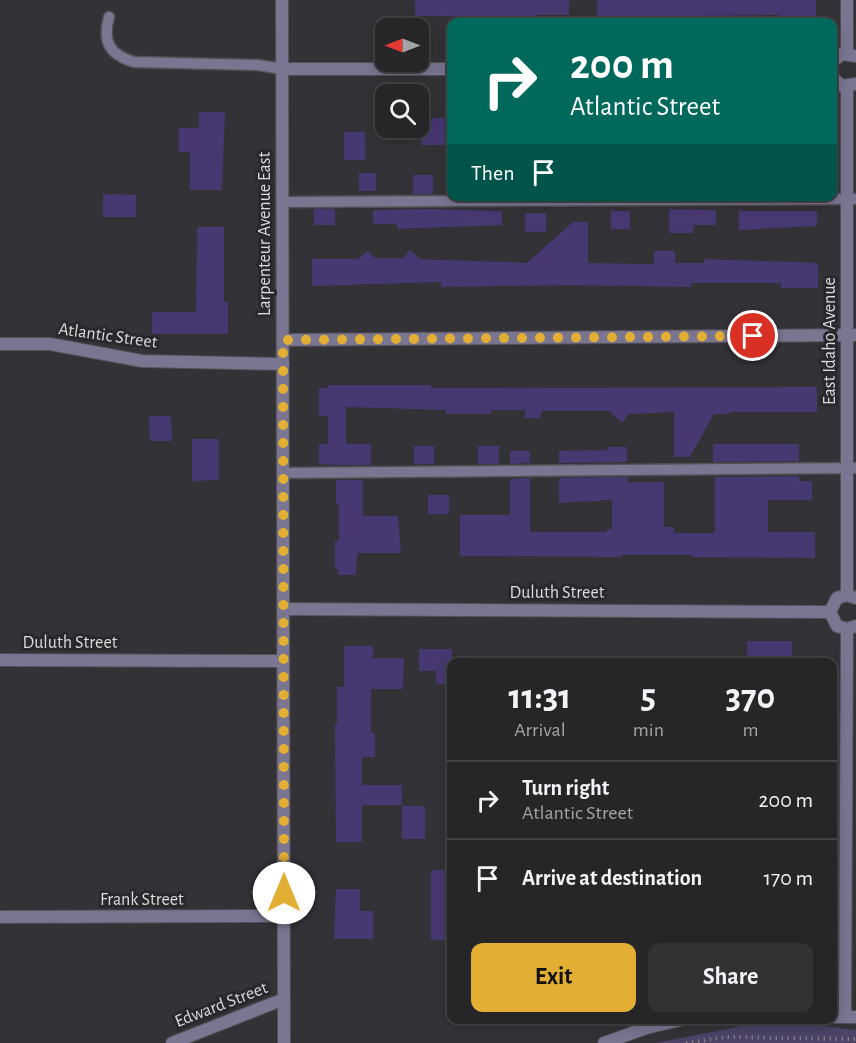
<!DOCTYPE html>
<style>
:root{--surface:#262628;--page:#323234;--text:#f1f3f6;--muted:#a4a5a8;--line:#424345;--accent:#e2af34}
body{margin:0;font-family:"Alegreya Sans",sans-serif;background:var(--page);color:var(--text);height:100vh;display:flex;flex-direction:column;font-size:22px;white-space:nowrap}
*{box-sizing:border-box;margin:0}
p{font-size:20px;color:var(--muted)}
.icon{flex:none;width:33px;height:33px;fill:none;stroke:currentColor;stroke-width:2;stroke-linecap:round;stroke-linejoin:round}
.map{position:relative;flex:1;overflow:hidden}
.side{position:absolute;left:447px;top:658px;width:390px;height:366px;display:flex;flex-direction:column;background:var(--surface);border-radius:12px;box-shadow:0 3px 15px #0003,0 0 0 2px var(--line)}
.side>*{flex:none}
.guide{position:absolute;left:447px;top:18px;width:390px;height:183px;border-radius:12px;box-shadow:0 3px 15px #0003,0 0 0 2px var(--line);background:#00695c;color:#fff;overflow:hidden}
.needle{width:39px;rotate:270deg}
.tools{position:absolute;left:375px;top:18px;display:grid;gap:12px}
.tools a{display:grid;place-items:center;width:54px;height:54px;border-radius:12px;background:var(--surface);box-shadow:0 3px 15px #0003,0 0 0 2px var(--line);font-size:30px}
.pin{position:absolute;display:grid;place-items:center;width:51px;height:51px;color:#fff;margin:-26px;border:3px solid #fff;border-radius:50%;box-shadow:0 2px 6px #0007}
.me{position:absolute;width:66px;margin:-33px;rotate:0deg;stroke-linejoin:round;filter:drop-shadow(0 0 4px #0008)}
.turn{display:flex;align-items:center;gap:21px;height:126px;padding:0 24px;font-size:27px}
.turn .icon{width:78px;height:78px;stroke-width:2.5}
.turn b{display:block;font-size:42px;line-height:51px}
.then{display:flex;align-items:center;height:57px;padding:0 24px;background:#0003;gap:12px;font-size:22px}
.eta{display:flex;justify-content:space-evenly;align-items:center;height:102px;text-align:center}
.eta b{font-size:36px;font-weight:600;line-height:42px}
.button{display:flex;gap:12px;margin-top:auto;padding:12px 24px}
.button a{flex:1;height:69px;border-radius:12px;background:var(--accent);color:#111;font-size:24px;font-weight:600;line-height:69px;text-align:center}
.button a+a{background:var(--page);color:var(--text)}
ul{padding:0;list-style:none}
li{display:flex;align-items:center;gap:18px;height:78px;padding:0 24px;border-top:2px solid var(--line)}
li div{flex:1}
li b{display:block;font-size:22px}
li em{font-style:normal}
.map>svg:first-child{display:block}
.green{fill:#4c4367}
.building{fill:#483871}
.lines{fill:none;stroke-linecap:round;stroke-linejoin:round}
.service-casing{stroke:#515054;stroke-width:13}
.minor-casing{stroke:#515054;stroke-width:14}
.tertiary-casing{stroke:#515054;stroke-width:14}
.path{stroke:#7c7b7e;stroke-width:4;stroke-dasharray:1.5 4.5;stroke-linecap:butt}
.service{stroke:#7a7591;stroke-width:10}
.minor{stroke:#7a7591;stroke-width:12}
.tertiary{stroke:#7a7591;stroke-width:12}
.route{stroke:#e2af34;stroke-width:10;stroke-dasharray:0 18}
.labels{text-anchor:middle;stroke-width:6;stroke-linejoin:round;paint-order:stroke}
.street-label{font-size:18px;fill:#dbdbdd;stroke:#29282c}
</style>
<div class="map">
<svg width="856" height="1043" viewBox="0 0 856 1043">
<rect width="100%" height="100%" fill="#333236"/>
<!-- green -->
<path class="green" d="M773 1020 856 1030V1043H655Z"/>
<!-- building -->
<g class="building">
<path d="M415 0H569V15H536V17L415 16Z"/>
<path d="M597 0H816V18H779V15L597 17Z"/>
<path d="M199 112H225L222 190H190V152H179V128H199Z"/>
<rect x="421" y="118" width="28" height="27"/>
<rect x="344" y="132" width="21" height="28"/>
<rect x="359" y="173" width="17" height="18"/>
<rect x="413" y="175" width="20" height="19"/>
<path d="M103 194 136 195V217H103Z"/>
<rect x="314" y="209" width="21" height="16"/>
<path d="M433 209 502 211V225L397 229V224H373V210Z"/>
<path d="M669 209 716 210V225H693V233H669Z"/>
<rect x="611" y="211" width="19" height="18"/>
<path d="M739 211H817V226L739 230Z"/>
<rect x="525" y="213" width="21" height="19"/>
<path d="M573 222H588V263L654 264V251H675V263H704V259L818 263V288H781V283H691V287L570 285 441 287V282L312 286V259H358L368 251 375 258H403L410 250 420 259 527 263Z"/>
<path d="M197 227H224V302H228V334H152V312H196Z"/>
<path d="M328 385H431V388L817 387V412H730V414H714L690 457H674V412L628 414 622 423 610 411H541V418H525V410H491V414H446V410L346 407V444H371V465H336L319 464V444H328V416H319V388H328Z"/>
<path d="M149 416H171L172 441H150Z"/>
<path d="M192 439H219V480L192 481Z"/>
<path d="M713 444H799V461L713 462Z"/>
<rect x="414" y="446" width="20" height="18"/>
<rect x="478" y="446" width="21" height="18"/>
<path d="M607 447H627V462L559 463V451L607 450Z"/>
<path d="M510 451H530V463L510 464Z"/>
<path d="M799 476V481H812V500H768V532H815V558L692 557V555H622V557L460 556V515H510V479L530 478V532H607V529H612V500L559 503V478L627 477V482H664V527H674V533H715V477Z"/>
<path d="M336 480H363V516H398L401 553H357L356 575H338V569H335V541H339V504H336Z"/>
<rect x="428" y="495" width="21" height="19"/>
<path d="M747 641H792V663L747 661Z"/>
<path d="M344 646H373V658H404L403 689H371V733H375V757H362V785H402V805H362V842H336L335 724H337V687H344Z"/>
<path d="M419 649H452V684H436V671H419Z"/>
<rect x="402" y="806" width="23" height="33"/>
<rect x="431" y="870" width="21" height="70"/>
<path d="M336 889H360V911H373V939H334Z"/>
</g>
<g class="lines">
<!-- service casing -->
<g class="service-casing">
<g id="service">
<path d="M109 17C102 42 110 55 134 62L258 65 282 69"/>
<path d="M282 202 856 199"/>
<path d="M283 473 856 468"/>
</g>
</g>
<!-- minor casing -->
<g class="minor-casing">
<g id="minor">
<path d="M847 0V53"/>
<path d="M832 62 842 54 856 56"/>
<path d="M282 69H452"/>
<path d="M832 77 842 86 856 84"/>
<path d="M283 340 856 335"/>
<path d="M0 344H50L142 361 283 364"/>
<path d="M847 595V86"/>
<path d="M856 598 847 595 837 598 830 612 837 626 847 629 856 626"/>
<path d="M283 609 830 612"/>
<path d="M0 660 283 661"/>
<path d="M0 917 284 916"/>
<path d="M845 1017 847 629"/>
<path d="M172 1043 284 999"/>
</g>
</g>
<!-- tertiary casing -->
<g class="tertiary-casing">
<g id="tertiary">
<path d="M282 0 284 1043"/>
<path d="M832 1017H856"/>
<path d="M604 1043 646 1028 681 1020"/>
</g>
</g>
<!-- path -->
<path class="path" d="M686 1043 726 1037 856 1039"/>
<!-- service -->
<use href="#service" class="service"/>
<!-- minor -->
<use href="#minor" class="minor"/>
<!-- tertiary -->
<use href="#tertiary" class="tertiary"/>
</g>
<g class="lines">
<!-- route -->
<path class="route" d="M284 893 283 340 753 336"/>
</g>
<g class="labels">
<!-- street labels -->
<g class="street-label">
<text transform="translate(264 234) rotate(-90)" y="6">Larpenteur Avenue East</text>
<text transform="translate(108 335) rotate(8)" y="6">Atlantic Street</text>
<text transform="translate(829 341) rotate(-90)" y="6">East Idaho Avenue</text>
<text x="557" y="598">Duluth Street</text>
<text x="70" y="648">Duluth Street</text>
<text x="142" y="905">Frank Street</text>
<text transform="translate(221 1004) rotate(-21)" y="6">Edward Street</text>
</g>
</g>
</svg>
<div class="tools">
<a><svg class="needle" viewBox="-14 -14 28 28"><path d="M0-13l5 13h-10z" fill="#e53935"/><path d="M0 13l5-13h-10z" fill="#a4a5a8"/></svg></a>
<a><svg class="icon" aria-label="search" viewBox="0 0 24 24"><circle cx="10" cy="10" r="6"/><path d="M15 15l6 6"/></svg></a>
</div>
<div class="pin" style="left:753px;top:336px;background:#d93025"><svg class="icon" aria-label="arrive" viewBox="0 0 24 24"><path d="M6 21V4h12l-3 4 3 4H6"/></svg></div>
<svg class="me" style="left:284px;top:893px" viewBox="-20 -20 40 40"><circle r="19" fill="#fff"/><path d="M0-13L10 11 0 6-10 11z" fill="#e2af34"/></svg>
<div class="guide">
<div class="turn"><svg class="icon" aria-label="right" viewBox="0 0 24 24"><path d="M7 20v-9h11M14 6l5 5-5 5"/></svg><div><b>200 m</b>Atlantic Street</div></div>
<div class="then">Then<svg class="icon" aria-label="arrive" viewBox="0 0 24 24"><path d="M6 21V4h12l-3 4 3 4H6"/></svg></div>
</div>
<section class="side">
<div class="eta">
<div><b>11:31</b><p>Arrival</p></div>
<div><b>5</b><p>min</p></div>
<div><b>370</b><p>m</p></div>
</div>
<ul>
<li><svg class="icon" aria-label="right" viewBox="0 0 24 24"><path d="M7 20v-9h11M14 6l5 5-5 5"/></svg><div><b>Turn right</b><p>Atlantic Street</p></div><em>200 m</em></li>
<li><svg class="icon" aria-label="arrive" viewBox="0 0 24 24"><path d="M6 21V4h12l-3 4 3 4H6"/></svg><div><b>Arrive at destination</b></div><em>170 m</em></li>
</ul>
<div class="button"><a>Exit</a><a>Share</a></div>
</section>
</div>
